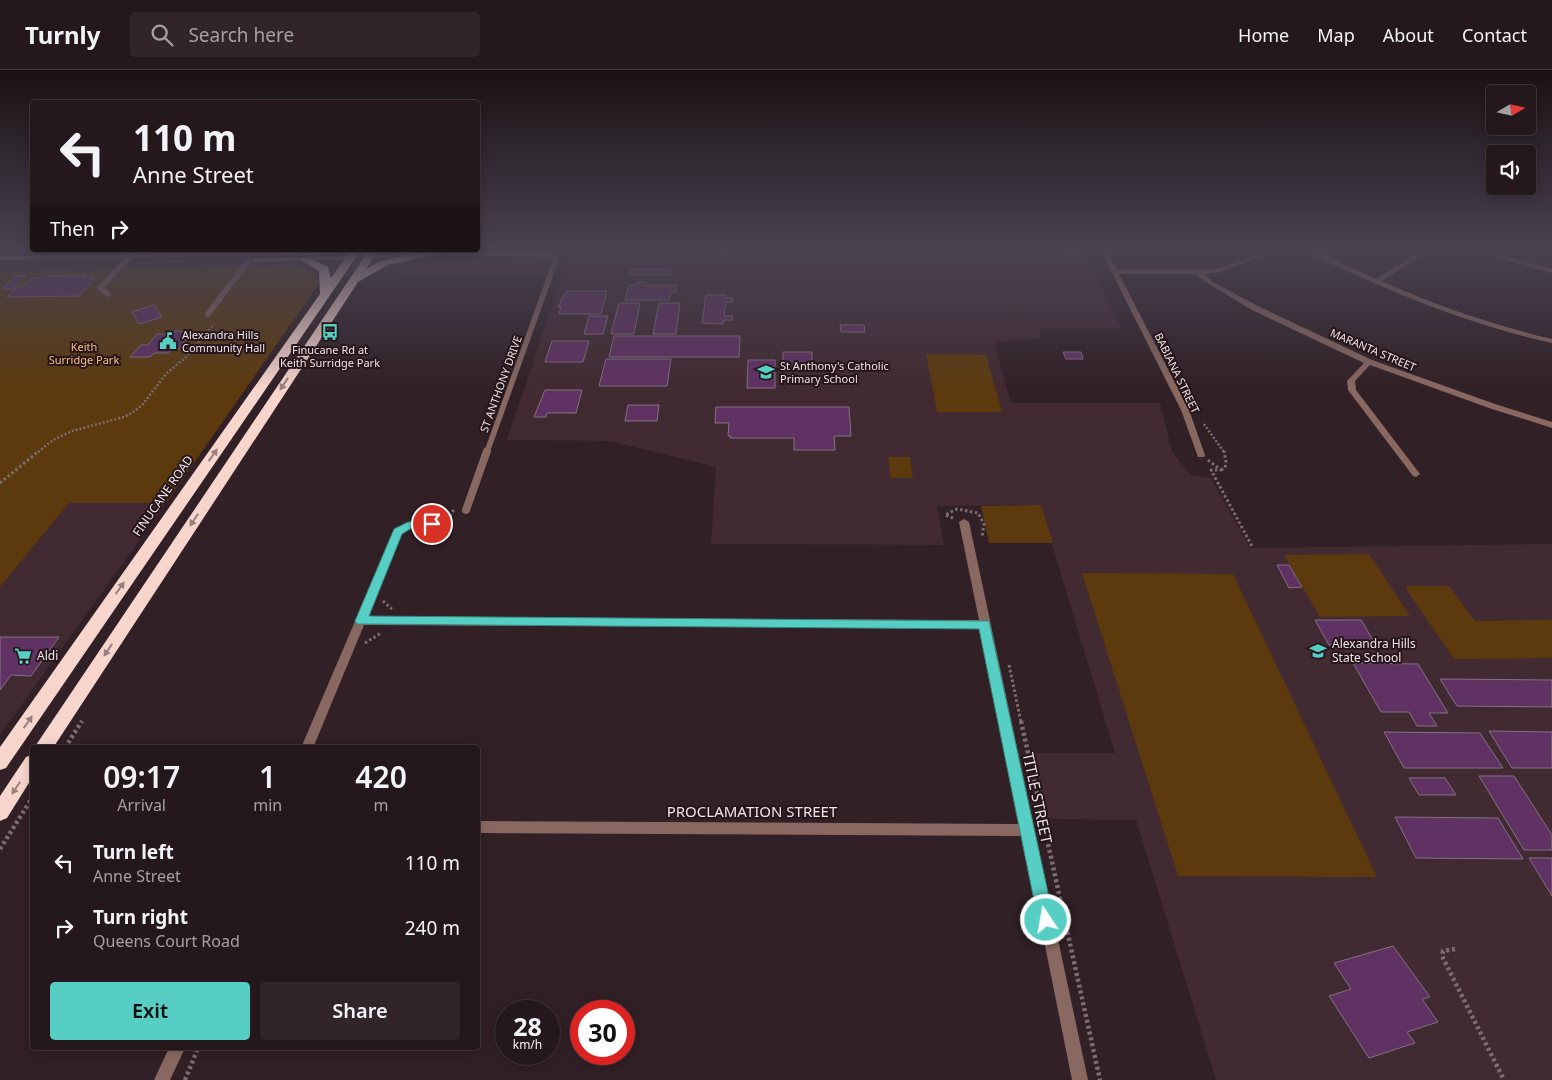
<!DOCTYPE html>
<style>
:root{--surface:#25181c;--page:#312529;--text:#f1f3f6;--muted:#a3a0a3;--line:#42373b;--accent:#56cec3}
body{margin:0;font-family:"Noto Sans",sans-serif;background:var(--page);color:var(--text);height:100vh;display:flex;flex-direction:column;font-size:19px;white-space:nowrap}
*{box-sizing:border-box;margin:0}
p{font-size:16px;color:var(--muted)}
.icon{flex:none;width:28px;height:28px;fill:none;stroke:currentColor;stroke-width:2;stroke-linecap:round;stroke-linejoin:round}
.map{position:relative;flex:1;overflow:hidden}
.details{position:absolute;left:30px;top:675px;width:450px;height:305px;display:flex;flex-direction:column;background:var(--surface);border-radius:5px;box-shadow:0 2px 12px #0003,0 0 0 1px var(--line)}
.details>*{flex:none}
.top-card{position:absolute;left:30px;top:30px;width:450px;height:152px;border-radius:5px;box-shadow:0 2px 12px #0003,0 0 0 1px var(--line);background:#25181c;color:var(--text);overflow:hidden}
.needle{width:32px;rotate:81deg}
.tools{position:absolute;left:1486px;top:15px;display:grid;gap:10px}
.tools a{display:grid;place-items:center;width:50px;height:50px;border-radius:5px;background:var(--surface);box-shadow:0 2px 12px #0003,0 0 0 1px var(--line);font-size:25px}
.speed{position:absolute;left:495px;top:930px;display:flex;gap:10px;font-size:25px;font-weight:700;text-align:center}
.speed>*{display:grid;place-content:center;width:65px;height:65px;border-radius:50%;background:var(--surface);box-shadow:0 2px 12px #0003,0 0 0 1px var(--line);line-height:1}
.speed small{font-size:12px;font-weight:400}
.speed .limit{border:8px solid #d22;background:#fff;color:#111}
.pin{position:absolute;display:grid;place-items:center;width:42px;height:42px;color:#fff;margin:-21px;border:2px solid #fff;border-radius:50%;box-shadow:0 1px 5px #0007}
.me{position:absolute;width:55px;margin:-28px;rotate:348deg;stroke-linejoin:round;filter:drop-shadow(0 0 4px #0008)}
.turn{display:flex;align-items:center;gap:18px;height:105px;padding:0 20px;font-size:22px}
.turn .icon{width:65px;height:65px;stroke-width:2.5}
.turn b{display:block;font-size:35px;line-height:42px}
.then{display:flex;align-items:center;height:48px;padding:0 20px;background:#0003;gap:10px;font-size:19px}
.eta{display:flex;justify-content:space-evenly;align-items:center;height:85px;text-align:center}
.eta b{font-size:30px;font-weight:600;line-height:35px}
.primary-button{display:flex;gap:10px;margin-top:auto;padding:10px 20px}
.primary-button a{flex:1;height:58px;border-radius:5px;background:var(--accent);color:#111;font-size:20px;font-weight:600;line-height:58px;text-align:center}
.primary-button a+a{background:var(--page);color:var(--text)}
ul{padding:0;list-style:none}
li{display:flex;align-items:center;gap:15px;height:65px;padding:0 20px}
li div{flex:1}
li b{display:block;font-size:19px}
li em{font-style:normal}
header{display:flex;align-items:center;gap:30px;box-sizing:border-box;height:70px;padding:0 25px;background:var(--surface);border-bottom:1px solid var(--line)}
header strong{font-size:24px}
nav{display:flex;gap:28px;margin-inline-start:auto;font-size:18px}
.search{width:350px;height:45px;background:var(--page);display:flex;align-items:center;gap:12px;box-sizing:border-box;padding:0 18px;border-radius:5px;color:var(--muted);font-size:19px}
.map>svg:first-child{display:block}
.built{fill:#412a31}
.green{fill:#5c3a0d}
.building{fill:#603163;stroke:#807381}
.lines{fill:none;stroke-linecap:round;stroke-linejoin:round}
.path-far2{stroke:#7d6e72;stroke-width:2.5;stroke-dasharray:2 2;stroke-linecap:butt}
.path-far1{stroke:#7d6e72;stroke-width:3;stroke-dasharray:2.5 2.5;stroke-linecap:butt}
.path{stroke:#7d6e72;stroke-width:4.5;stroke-dasharray:3 3;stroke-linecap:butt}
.lane-far1{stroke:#896861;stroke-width:5.5}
.lane{stroke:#896861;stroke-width:8}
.street{fill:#896861;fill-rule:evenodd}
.secondary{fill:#c38e82;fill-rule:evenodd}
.highway{fill:#f6d5cd;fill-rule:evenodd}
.oneway{fill:#987f7d}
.route{fill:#56cec3;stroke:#38867f}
.labels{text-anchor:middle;stroke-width:4;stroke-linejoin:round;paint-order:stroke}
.far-poi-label{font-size:11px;fill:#f0e4e7;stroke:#26161b;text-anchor:start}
.far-park-label{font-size:11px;fill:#f8be80;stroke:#26161b}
.far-street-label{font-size:11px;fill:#f0e4e7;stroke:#26161b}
.street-label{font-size:12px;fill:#f0e4e7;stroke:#26161b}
.poi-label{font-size:12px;fill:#f0e4e7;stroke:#26161b;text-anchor:start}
.near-street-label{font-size:15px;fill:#f0e4e7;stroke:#26161b}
</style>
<header>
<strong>Turnly</strong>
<div class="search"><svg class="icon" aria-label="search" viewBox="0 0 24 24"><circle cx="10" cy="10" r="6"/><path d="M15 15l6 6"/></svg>Search here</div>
<nav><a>Home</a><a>Map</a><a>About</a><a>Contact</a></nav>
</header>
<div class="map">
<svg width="1552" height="1010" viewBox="0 0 1552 1010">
<rect width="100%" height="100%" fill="#312025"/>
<!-- built -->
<g class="built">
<path d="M571 179H1083L1121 259H1040V268L994 272 1011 333H1160L1172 381 1190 405 1211 408 1250 478 1552 474V1010H1216L1136 750 1048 749 1033 683H1115L1040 435 937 436 944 475 711 474 716 397 610 371 507 370Z"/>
<path d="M420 192H543L537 208H410L398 196Z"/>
<path d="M69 433H166L0 665V517Z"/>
</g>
<!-- green -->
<g class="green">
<path d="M291 195C307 197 316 197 318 215L166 433H69L0 517V201Z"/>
<path d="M926 284 986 285 1002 342H937Z"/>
<path d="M888 387H910L913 408H891Z"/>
<path d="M1041 435 1053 473H989L981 436Z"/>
<path d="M1369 484 1410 546 1320 547 1284 485Z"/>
<path d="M1082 503 1233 504 1377 807 1178 806Z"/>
<path d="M1408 516H1449L1475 551 1552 550V588L1454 589 1406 519Z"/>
</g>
<!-- building -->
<g class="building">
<path d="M635 199H667L672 200 671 205H633L634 204H629L630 200Z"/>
<path d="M85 205 83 207H93L89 215 79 226 7 227 19 216H24L32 208H41L44 206Z"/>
<path d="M16 206H27L13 219H2Z"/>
<path d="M637 212H646V215H677L676 222H671L669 230H625L629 215H637Z"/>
<path d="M566 221H607L601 244H559L561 237H558Z"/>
<path d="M706 225H726V228H733V232H726L724 246H733L732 250H724L723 254 702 253Z"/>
<path d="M619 233H640L634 264H611Z"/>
<path d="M659 233H680L676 264H653Z"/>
<path d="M154 235 162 247 139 254 132 242Z"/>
<path d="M589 246H608L603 264H584Z"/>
<path d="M840 255H864L865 262H841Z"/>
<path d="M171 261H191L179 279H172L168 283H154L150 287H130L141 275H148L157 264H168Z"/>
<path d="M614 266H740L739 287H609Z"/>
<path d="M552 271H589L583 292H545Z"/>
<path d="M783 282H812V296L783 295Z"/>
<path d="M1063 282H1081L1083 289H1066Z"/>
<path d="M606 289H671L667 316H599Z"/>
<path d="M748 290H775V318H747Z"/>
<path d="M545 320H582L576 343H547L546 347H534Z"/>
<path d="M628 335H659L657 351H625Z"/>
<path d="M716 337H849L851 366H834L835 380H794V368H730L731 366H728L729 353H715Z"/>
<path d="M1277 495H1289L1302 517 1289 518Z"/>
<path d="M1315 550H1361L1376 575H1329Z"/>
<path d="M0 567H59L31 606 11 605 0 620Z"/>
<path d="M1353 593 1418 594 1448 643H1429L1437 656H1417L1409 642H1381Z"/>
<path d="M1440 609 1552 610V637L1457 636Z"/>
<path d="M1489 661 1552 662V698H1512Z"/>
<path d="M1384 662 1480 663 1503 698H1404Z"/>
<path d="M1479 706H1514L1552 765V780H1524Z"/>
<path d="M1409 708H1445L1456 725H1419Z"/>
<path d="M1395 747 1498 748 1523 789 1416 788Z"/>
<path d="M1529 788H1552V826Z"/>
<path d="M1393 876 1430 927 1422 929 1438 952 1407 962 1415 973 1369 988 1329 926 1351 919 1334 893Z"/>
</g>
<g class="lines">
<!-- path-far2 -->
<g class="path-far2">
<path d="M573 179 725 183 753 179"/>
<path d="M764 179 1036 181 1095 185"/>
<path d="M1204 354 1224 382"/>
<path d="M38 382 53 370 72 361 124 347 135 341 143 334 166 304 185 288 214 254"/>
</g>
<!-- path-far1 -->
<g class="path-far1">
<path d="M1208 390 1221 400H1211L1253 478"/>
<path d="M1221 400 1225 398 1226 392 1224 381"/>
<path d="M0 413 39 381"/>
<path d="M953 448 945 445 957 439 978 443 984 454 982 467"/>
<path d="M445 455 454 439"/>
<path d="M383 531 392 539"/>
<path d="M365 573 381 563"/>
<path d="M1009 595 1021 652"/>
</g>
<!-- path -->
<g class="path">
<path d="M1021 651 1100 1010"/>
<path d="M65 678 82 651"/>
<path d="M0 779 32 728"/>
<path d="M1455 879 1443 881 1442 886 1504 1010"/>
<path d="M185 1010 198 978"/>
</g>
<!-- lane-far1 -->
<g class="lane-far1">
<path d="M108 224 100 218 131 185"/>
<path d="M208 244 249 190"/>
<path d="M487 382 555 192 554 187 551 185"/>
</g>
<!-- lane -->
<path class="lane" d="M466 440 487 381"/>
<!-- street -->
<g class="street">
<path d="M1100 179H1106L1117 200H1214L1274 179H1283L1217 203 1204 204 1213 212 1258 236 1372 290 1495 334 1552 352V358L1489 338 1370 295 1355 311 1356 320 1420 404 1416 407 1413 406 1348 320 1347 311 1364 293 1252 240 1209 214 1195 204H1119L1189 340 1205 385 1204 387H1198L1181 340Z"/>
<path d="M1304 179H1312L1376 209 1424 179H1431L1382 211C1437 236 1493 255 1552 269V273C1481 257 1413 232 1348 201 1335 195 1313 188 1304 179Z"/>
<path d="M1470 179H1479L1552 199V203L1471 180Z"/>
<path d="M443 181 551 183 554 185 551 187 443 185 369 189 366 187 369 185Z"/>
<path d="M964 449 969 452 1088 1010H1072L1023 766 478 763V751L1020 754 981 558 364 555 313 678H301L393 462 405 454 432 451 437 454 432 457 410 459 402 464 367 547 979 550 959 452Z"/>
<path d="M169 978H185L170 1010H154Z"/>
</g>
<!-- secondary -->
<g class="secondary">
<path d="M374 181 375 182 372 184 0 190V186Z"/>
<path d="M351 186 353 187V189L253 192 250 190 253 188Z"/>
</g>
<!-- highway -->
<g class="highway">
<path d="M299 180H328C322 185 308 186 300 184Z"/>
<path d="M351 180H361L6 698 0 700V677L320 224 319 201 301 190 306 187 328 197 331 208Z"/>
<path d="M369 180H379L366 199 381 191 420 182 425 185 424 187 388 195 358 212 53 678H34Z"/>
<path d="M32 685V708L7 748 0 751V726L26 687Z"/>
</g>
</g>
<!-- one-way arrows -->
<defs><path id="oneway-solid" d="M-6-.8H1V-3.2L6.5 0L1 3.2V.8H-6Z" transform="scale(1.25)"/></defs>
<g class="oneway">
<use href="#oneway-solid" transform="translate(284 314) rotate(124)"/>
<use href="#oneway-solid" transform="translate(213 385) rotate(-55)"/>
<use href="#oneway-solid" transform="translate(194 450) rotate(124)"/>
<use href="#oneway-solid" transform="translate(120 518) rotate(-55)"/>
<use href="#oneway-solid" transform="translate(108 580) rotate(124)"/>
<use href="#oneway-solid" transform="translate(28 652) rotate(-55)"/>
<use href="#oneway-solid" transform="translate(16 718) rotate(124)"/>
</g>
<!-- sky -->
<linearGradient id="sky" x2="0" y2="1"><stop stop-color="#1b1214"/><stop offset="0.56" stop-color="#484251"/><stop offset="1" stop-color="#484251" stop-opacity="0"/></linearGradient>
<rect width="1552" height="320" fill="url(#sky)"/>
<!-- route -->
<path class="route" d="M432 451 437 454 436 457 410 459 402 464 369 546 989 551 1054 850 1052 856 1046 858 1041 856 1038 850 979 559 357 554 355 551 394 459 408 452Z"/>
<!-- icons -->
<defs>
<g id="bus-bare" transform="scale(1.35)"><path d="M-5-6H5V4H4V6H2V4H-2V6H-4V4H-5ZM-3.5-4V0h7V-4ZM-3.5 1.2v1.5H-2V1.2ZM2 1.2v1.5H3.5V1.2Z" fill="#56cec3" stroke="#26161b" stroke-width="2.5" paint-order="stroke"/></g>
<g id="civic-bare" transform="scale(1.35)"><path d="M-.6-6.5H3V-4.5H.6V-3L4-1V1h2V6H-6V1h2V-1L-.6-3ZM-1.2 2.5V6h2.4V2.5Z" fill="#56cec3" stroke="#26161b" stroke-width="2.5" paint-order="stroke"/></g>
<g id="school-bare" transform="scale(1.35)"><path d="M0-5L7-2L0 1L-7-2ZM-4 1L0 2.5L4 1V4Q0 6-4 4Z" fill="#56cec3" stroke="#26161b" stroke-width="2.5" paint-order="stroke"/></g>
<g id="supermarket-bare" transform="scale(1.35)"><path d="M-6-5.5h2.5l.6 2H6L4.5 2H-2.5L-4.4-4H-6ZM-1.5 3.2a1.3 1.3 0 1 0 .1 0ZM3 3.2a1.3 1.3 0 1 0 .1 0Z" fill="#56cec3" stroke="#26161b" stroke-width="2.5" paint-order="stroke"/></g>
</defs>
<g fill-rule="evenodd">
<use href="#bus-bare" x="330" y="262"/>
<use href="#civic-bare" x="168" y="271"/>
<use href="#school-bare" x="766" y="302"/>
<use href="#school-bare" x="1318" y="581"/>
<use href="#supermarket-bare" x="23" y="586"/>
</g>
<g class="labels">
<!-- far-poi labels -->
<g class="far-poi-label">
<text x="182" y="269">Alexandra Hills<tspan x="182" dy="13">Community Hall</tspan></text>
<text x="330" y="284" text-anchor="middle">Finucane Rd at<tspan x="330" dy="13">Keith Surridge Park</tspan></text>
<text x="780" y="300">St Anthony's Catholic<tspan x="780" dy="13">Primary School</tspan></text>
</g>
<!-- far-park labels -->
<g class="far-park-label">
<text x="84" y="281">Keith<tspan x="84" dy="13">Surridge Park</tspan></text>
</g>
<!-- far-street labels -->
<g class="far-street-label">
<text transform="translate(1373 280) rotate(23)" y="4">MARANTA STREET</text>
<text transform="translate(1177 303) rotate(64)" y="4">BABIANA STREET</text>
<text transform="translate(501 314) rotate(-70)" y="4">ST ANTHONY DRIVE</text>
</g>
<!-- street labels -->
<g class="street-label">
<text transform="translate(163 426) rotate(-55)" y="4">FINUCANE ROAD</text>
</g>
<!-- poi labels -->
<g class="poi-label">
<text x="1332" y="578">Alexandra Hills<tspan x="1332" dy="14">State School</tspan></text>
<text x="37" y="590">Aldi</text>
</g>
<!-- near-street labels -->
<g class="near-street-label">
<text transform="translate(1037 728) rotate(78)" y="5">TITLE STREET</text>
<text x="752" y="747">PROCLAMATION STREET</text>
</g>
</g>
</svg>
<div class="tools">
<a><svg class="needle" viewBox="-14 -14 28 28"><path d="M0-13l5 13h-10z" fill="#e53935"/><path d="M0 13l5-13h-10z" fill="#a3a0a3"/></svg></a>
<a><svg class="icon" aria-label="sound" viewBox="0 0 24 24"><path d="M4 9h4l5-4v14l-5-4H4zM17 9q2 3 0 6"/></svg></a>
</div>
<div class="speed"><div>28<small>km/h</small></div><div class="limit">30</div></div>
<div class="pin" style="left:432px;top:454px;background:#d93025"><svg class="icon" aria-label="arrive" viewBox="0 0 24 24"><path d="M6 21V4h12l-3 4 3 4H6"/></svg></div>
<svg class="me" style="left:1046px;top:850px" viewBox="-20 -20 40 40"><circle r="17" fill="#56cec3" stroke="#fff" stroke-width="3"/><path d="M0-11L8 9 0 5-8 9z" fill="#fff"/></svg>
<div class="top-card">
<div class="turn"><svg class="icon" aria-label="left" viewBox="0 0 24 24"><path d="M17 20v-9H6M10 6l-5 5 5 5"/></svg><div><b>110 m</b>Anne Street</div></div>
<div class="then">Then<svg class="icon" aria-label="right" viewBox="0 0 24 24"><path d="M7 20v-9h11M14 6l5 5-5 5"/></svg></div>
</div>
<section class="details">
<div class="eta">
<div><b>09:17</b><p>Arrival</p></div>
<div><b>1</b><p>min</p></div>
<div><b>420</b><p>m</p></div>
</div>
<ul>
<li><svg class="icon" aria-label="left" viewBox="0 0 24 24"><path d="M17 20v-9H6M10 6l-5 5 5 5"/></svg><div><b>Turn left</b><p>Anne Street</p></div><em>110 m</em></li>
<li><svg class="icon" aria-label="right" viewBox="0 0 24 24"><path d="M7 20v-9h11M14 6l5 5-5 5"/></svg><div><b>Turn right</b><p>Queens Court Road</p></div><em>240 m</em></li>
</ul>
<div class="primary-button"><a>Exit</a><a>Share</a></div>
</section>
</div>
